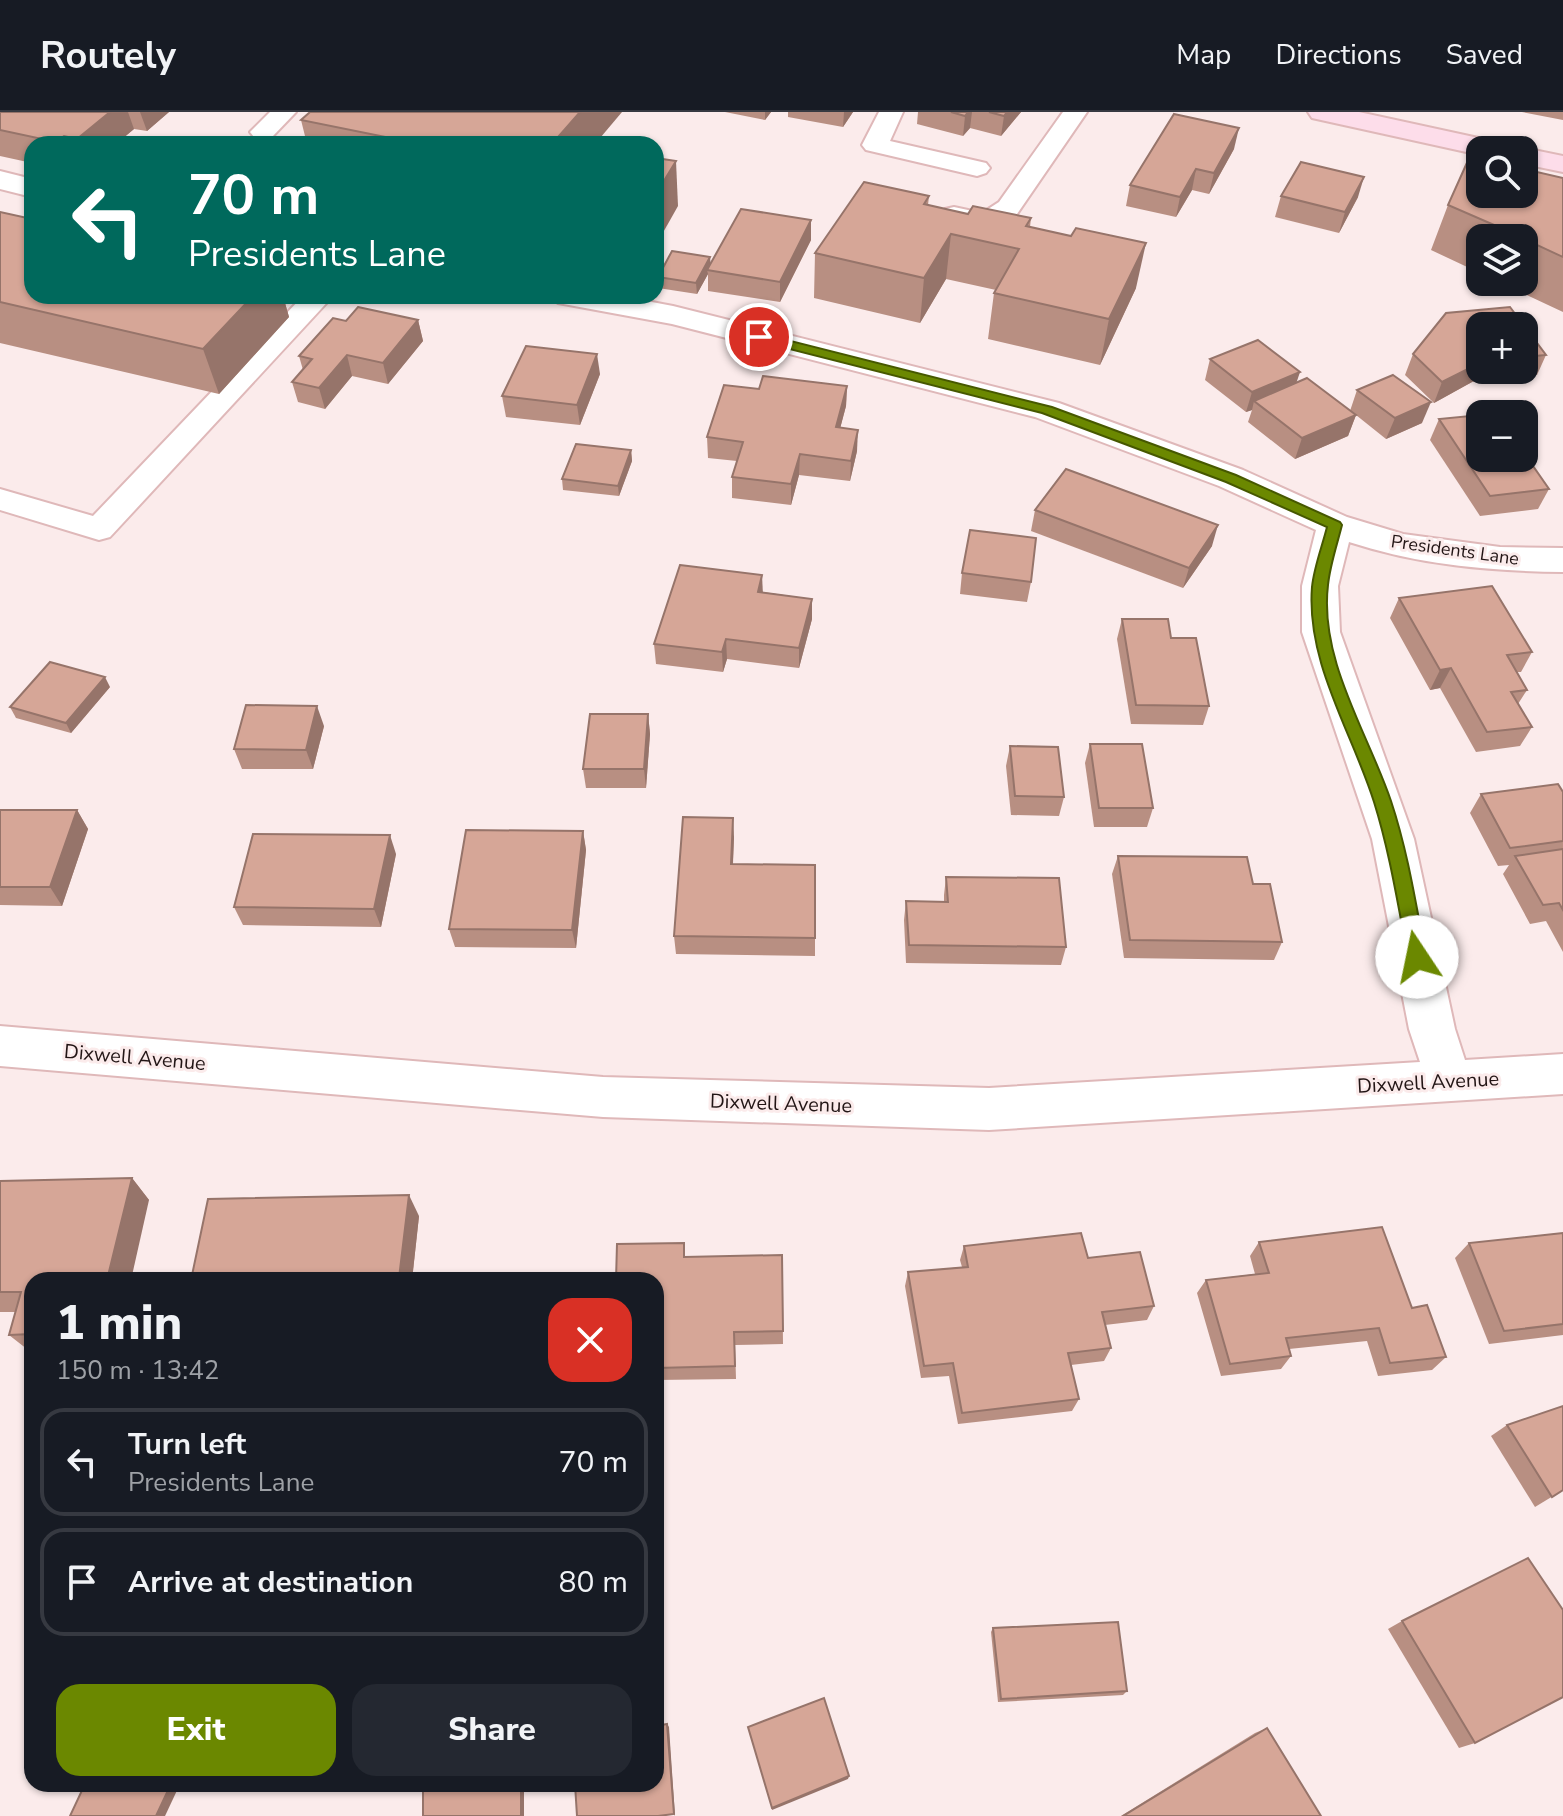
<!DOCTYPE html>
<meta charset="utf-8">
<style>
:root{--surface:#171b24;--page:#242831;--text:#f1f3f6;--muted:#9ea1a6;--line:#363941;--accent:#6b8800}
body{margin:0;font-family:"Nunito Sans",sans-serif;background:var(--page);color:var(--text);height:100vh;display:flex;flex-direction:column;font-size:30px;white-space:nowrap}
*{box-sizing:border-box;margin:0}
p{font-size:26px;color:var(--muted)}
.icon{flex:none;width:44px;height:44px;fill:none;stroke:currentColor;stroke-width:2;stroke-linecap:round;stroke-linejoin:round}
.map{position:relative;flex:1;overflow:hidden}
.drawer{position:absolute;left:24px;top:1160px;width:640px;height:520px;display:flex;flex-direction:column;background:var(--surface);border-radius:24px;box-shadow:0 2px 6px #0004}
.drawer>*{flex:none}
.banner{position:absolute;left:24px;top:24px;width:640px;height:168px;border-radius:24px;box-shadow:0 2px 6px #0004;background:#00695c;color:#fff;overflow:hidden}
.tools{position:absolute;left:1466px;top:24px;display:grid;gap:16px}
.tools a{display:grid;place-items:center;width:72px;height:72px;border-radius:16px;background:var(--surface);box-shadow:0 2px 6px #0004;font-size:40px}
.pin{position:absolute;display:grid;place-items:center;width:68px;height:68px;color:#fff;margin:-34px;border:4px solid #fff;border-radius:50%;box-shadow:0 2px 8px #0007}
.me{position:absolute;width:88px;margin:-44px;rotate:349deg;stroke-linejoin:round;filter:drop-shadow(0 0 6px #0008)}
.turn{display:flex;align-items:center;gap:28px;height:168px;padding:0 32px;font-size:36px}
.turn .icon{width:104px;height:104px;stroke-width:2.5}
.turn b{display:block;font-size:56px;line-height:68px}
.round{display:grid;place-items:center;flex:none;width:84px;height:84px;border-radius:24px;background:var(--page)}
.headline{display:flex;align-items:center;justify-content:space-between;height:136px;padding:0 32px}
h1{font-size:48px;font-weight:800;line-height:60px}
.cta{display:flex;gap:16px;margin-top:auto;padding:16px 32px}
.cta a{flex:1;height:92px;border-radius:24px;background:var(--accent);color:#fff;font-size:32px;font-weight:800;line-height:92px;text-align:center}
.cta a+a{background:var(--page);color:var(--text)}
ul{padding:0;list-style:none}
li{display:flex;align-items:center;gap:24px;height:108px;margin:0 16px 12px;padding:0 16px;border:4px solid var(--line);border-radius:24px}
li div{flex:1}
li b{display:block;font-size:30px}
li em{font-style:normal}
header{display:flex;align-items:center;gap:48px;box-sizing:border-box;height:112px;padding:0 40px;background:var(--surface);border-bottom:2px solid var(--line)}
header strong{font-size:38px}
nav{display:flex;gap:44px;margin-inline-start:auto;font-size:28px}
.map>svg:first-child{display:block}
.lines{fill:none;stroke-linecap:round;stroke-linejoin:round}
.service-casing{stroke:#dfb8b9;stroke-width:4}
.minor-casing{stroke:#dfb8b9;stroke-width:4}
.secondary-casing{stroke:#dfb8b9;stroke-width:4}
.service{fill:#fff;fill-rule:evenodd}
.minor{fill:#fff;fill-rule:evenodd}
.secondary{fill:#fdddea;fill-rule:evenodd}
.wall{fill:#b88f82;fill-rule:evenodd}
.shaded-wall{fill:#96746a}
.building{fill:#d6a697;stroke:#96746a;stroke-width:2}
.route{fill:#6b8800;stroke:#465800;stroke-width:2}
.labels{text-anchor:middle;stroke-width:6;stroke-linejoin:round;paint-order:stroke}
.far-street-label{font-size:18px;fill:#221515;stroke:#fbebeb}
.street-label{font-size:20px;fill:#221515;stroke:#fbebeb}
</style>
<header>
<strong>Routely</strong>
<nav><a>Map</a><a>Directions</a><a>Saved</a></nav>
</header>
<div class="map">
<svg width="1563" height="1704" viewBox="0 0 1563 1704">
<rect width="100%" height="100%" fill="#fbebeb"/>
<g class="lines">
<!-- service casing -->
<g class="service-casing">
<g id="service">
<path d="M270 0H296L272 25H254L250 20Z"/>
<path d="M879 0H903L890 29 986 51 990 56 986 61 977 64 866 38 862 33Z"/>
<path d="M1063 0H1087L1017 102 986 118 945 109 941 103 945 97 954 95 982 101 999 90Z"/>
<path d="M303 184H333L110 425 99 428 0 398V377L93 404Z"/>
</g>
</g>
<!-- minor casing -->
<g class="minor-casing">
<g id="minor">
<path d="M0 59 32 67V85L0 77Z"/>
<path d="M554 184H620L673 194 1059 291 1243 358 1347 405 1403 422 1500 435 1563 436V460C1490 459 1419 453 1349 430L1338 474 1340 520 1414 727 1455 917 1465 948 1563 942V982L989 1018 603 1005 0 954V914L603 965 989 976 1420 950 1409 917 1372 727 1302 520V474L1316 418 1219 374 1035 305 672 212 558 191Z"/>
</g>
</g>
<!-- secondary casing -->
<g class="secondary-casing">
<g id="secondary">
<path d="M1308 0H1359L1506 32 1510 38H1480V43L1312 6Z"/>
<path d="M1524 36 1563 44V60L1524 52V38H1514Z"/>
</g>
</g>
<!-- service -->
<use href="#service" class="service"/>
<!-- minor -->
<use href="#minor" class="minor"/>
<!-- secondary -->
<use href="#secondary" class="secondary"/>
</g>
<!-- wall -->
<g class="wall">
<path d="M0 0H169L147 19 134 17 116 32H32V51L0 44Z"/>
<path d="M725 0H771L765 8Z"/>
<path d="M788 0H853L843 15 788 5Z"/>
<path d="M918 0H1021L1001 24 970 16 963 24 917 12Z"/>
<path d="M1522 0H1563V8Z"/>
<path d="M301 8 595 32H307Z"/>
<path d="M1234 37 1209 82 1192 78 1176 105 1126 94 1130 73Z"/>
<path d="M1563 66V200L1499 170H1524V126H1480V161L1431 138 1448 93Z"/>
<path d="M929 84 928 93 968 102 1031 106 1030 115 1136 176 1100 253 988 227 994 181 996 178 946 167 920 211 814 186 815 141Z"/>
<path d="M1281 84 1358 85 1339 121 1275 105Z"/>
<path d="M0 100 32 184H283L289 205 219 282 0 231Z"/>
<path d="M811 108V128L780 190 708 179V162L697 182 658 176V165L711 152Z"/>
<path d="M1510 195 1546 243 1537 263 1472 270 1434 291 1405 263 1413 242 1446 201ZM1480 214H1524V258H1480Z"/>
<path d="M418 208 423 229 388 272 352 264 325 297 298 290 292 270 303 258 299 244 346 209Z"/>
<path d="M1210 247 1296 271 1350 299 1357 278 1422 311 1386 327 1356 303 1348 324 1295 347 1248 310 1252 298 1246 300 1205 268Z"/>
<path d="M600 262 580 313 506 305 502 284Z"/>
<path d="M847 274 846 294 840 316 857 339 850 369 799 363 791 393 732 386V365L737 349 708 346 707 325 759 277Z"/>
<path d="M1439 307 1549 377 1538 397 1480 404 1430 328Z"/>
<path d="M631 338 632 349 619 384 563 378 562 367Z"/>
<path d="M1035 398 1212 434 1183 476 1031 419Z"/>
<path d="M962 461 1031 470 1027 490 960 482Z"/>
<path d="M763 480 812 487V507L799 556 727 547 723 560 656 552 654 532Z"/>
<path d="M1399 486 1532 540 1521 560H1517L1527 578 1518 592 1532 615 1520 634 1476 640 1440 576 1430 578 1390 506Z"/>
<path d="M1122 507 1171 526 1209 594 1203 613 1131 612 1117 527Z"/>
<path d="M110 575 71 621 16 606 10 595Z"/>
<path d="M648 602 650 622 646 676H586L583 657Z"/>
<path d="M324 614 313 657H242L234 637Z"/>
<path d="M1090 632 1153 696 1147 715H1094L1085 651Z"/>
<path d="M1010 634 1064 685 1059 704 1011 703 1006 654Z"/>
<path d="M1563 680V840L1546 809 1530 812 1503 762 1509 753 1498 754 1470 701 1481 682Z"/>
<path d="M0 698H77L88 717 62 794 0 793Z"/>
<path d="M583 719 586 738 576 836 455 835 449 817Z"/>
<path d="M734 725 733 752 815 826V844L676 842 674 824Z"/>
<path d="M396 742 381 815 243 813 234 795Z"/>
<path d="M1118 744 1253 772 1282 830 1274 848 1124 846 1112 762Z"/>
<path d="M946 765 1066 835 1061 853 906 851 904 808 906 789 944 790V783Z"/>
<path d="M132 1066 149 1088 32 1168V1241L9 1223 16 1200H0V1069Z"/>
<path d="M419 1104 412 1168H191Z"/>
<path d="M1563 1121V1223L1489 1232 1455 1146 1469 1131Z"/>
<path d="M1259 1130 1412 1196 1446 1245 1432 1258 1378 1264 1367 1229 1289 1237 1291 1244 1281 1257 1221 1264 1197 1181 1206 1168 1255 1162 1250 1144Z"/>
<path d="M964 1134 1088 1146 1154 1194 1147 1208 1105 1213 1111 1236 1104 1249 1071 1253 1079 1287 1072 1299 958 1312 949 1264 921 1266 905 1174 908 1160 962 1155 960 1148Z"/>
<path d="M782 1143 783 1232 735 1233 736 1267 656 1268V1168L686 1145Z"/>
<path d="M1507 1313 1563 1378 1535 1395 1491 1324Z"/>
<path d="M1402 1509 1475 1631 1459 1636 1388 1517Z"/>
<path d="M993 1516 1127 1579 1123 1583 998 1590 991 1520Z"/>
<path d="M1267 1616 1321 1704H1121L1255 1621Z"/>
</g>
<!-- shaded-wall -->
<g class="shaded-wall">
<path d="M110 0H128L134 17 116 32H79L77 27Z"/>
<path d="M140 0H169L147 19Z"/>
<path d="M580 0H622L595 32H552Z"/>
<path d="M765 0H771L765 8Z"/>
<path d="M844 0H853L843 15Z"/>
<path d="M968 0H972L970 16 963 24 965 4Z"/>
<path d="M1007 0H1021L1001 24 1004 4Z"/>
<path d="M1239 16 1234 37 1209 82 1214 61Z"/>
<path d="M64 24 67 32H57L56 30Z"/>
<path d="M676 49 678 94 656 133V82Z"/>
<path d="M1196 57 1192 78 1176 105 1180 85Z"/>
<path d="M1364 65 1358 85 1339 121 1345 100Z"/>
<path d="M811 108V128L780 190V170Z"/>
<path d="M951 122 946 167 920 211 924 166Z"/>
<path d="M1146 131 1136 176 1100 253 1109 207Z"/>
<path d="M710 145 711 155 707 158 708 162 697 182 696 171Z"/>
<path d="M253 184H283L289 205 219 282 203 237Z"/>
<path d="M418 208 423 229 388 272 383 251Z"/>
<path d="M597 242 600 262 580 313 577 293Z"/>
<path d="M347 243 352 264 325 297 319 276Z"/>
<path d="M1480 251 1472 270 1434 291 1442 270Z"/>
<path d="M1300 260 1293 281 1254 289 1252 298 1246 300 1252 280Z"/>
<path d="M847 274 846 294 835 336 836 315Z"/>
<path d="M1431 290 1422 311 1386 327 1395 306Z"/>
<path d="M1356 303 1348 324 1295 347 1302 326Z"/>
<path d="M858 318 857 339 850 369 851 349Z"/>
<path d="M631 338 632 349 619 384 618 374Z"/>
<path d="M800 342 799 363 791 393V372Z"/>
<path d="M1218 413 1212 434 1183 476 1189 456Z"/>
<path d="M762 463 763 483 758 480Z"/>
<path d="M812 487V507L799 556V536Z"/>
<path d="M726 527 727 547 723 560 722 540Z"/>
<path d="M1451 556 1440 576 1430 578 1440 558Z"/>
<path d="M105 565 110 575 71 621 66 611Z"/>
<path d="M317 594 324 614 313 657 306 638Z"/>
<path d="M648 602 650 622 646 676 644 657Z"/>
<path d="M77 698 88 717 62 794 50 775Z"/>
<path d="M733 706 734 725 732 770 731 752Z"/>
<path d="M583 719 586 738 576 836 572 818Z"/>
<path d="M390 723 396 742 381 815 374 797Z"/>
<path d="M132 1066 149 1088 131 1168H107Z"/>
<path d="M409 1083 419 1104 412 1168H400L399 1166Z"/>
<path d="M667 1612 669 1615 675 1704 674 1702Z"/>
<path d="M849 1664 848 1667 772 1698V1696Z"/>
<path d="M171 1672H180L165 1704H156Z"/>
<rect x="521" y="1672" width="3" height="32"/>
</g>
<!-- building -->
<g class="building">
<path d="M0 0H110L77 27 64 24 56 30 0 18Z"/>
<path d="M310 0H580L552 32H420L301 8Z"/>
<path d="M951 0H968L965 4Z"/>
<path d="M989 0H1007L1004 4Z"/>
<path d="M1174 2 1239 16 1214 61 1196 57 1180 85 1130 73Z"/>
<path d="M1470 44 1480 46V82H1524V57L1563 66V145L1524 127V126L1448 93Z"/>
<path d="M656 46 676 49 656 82Z"/>
<path d="M1301 50 1364 65 1345 100 1281 84Z"/>
<path d="M864 70 929 84 924 92 968 102 973 94 1031 106 1026 114 1071 124 1076 116 1146 131 1109 207 994 181 1019 137 951 122 924 166 815 141Z"/>
<path d="M741 97 811 108 780 170 707 158Z"/>
<path d="M0 100 32 107V184H253L203 237 0 190Z"/>
<path d="M672 139 710 145 696 171 658 165Z"/>
<path d="M358 195 418 208 383 251 347 243 319 276 292 270 312 247 299 244 333 206 346 209Z"/>
<path d="M1510 195 1546 243 1524 245V214H1480V251L1442 270 1413 242 1446 201Z"/>
<path d="M1258 228 1300 260 1252 280 1210 247Z"/>
<path d="M526 234 597 242 577 293 502 284Z"/>
<path d="M1393 263 1431 290 1395 306 1357 278Z"/>
<path d="M763 264 847 274 836 315 858 318 851 349 800 342 791 372 732 365 743 330 707 325 724 273 759 277Z"/>
<path d="M1307 266 1356 303 1302 326 1254 289Z"/>
<path d="M1480 303V346H1524V341L1549 377 1490 384 1439 307Z"/>
<path d="M576 332 631 338 618 374 562 367Z"/>
<path d="M1066 357 1218 413 1189 456 1035 398Z"/>
<path d="M970 418 1036 426 1031 470 962 461Z"/>
<path d="M680 453 762 463 758 480 812 487 799 536 726 527 722 540 654 532Z"/>
<path d="M1492 474 1532 540 1507 543 1527 578 1511 580 1532 615 1487 620 1451 556 1440 558 1399 486Z"/>
<path d="M1122 507H1168L1171 526H1196L1209 594 1136 593Z"/>
<path d="M50 550 105 565 66 611 10 595Z"/>
<path d="M246 593 317 594 306 638 234 637Z"/>
<path d="M590 602H648L644 657H583Z"/>
<path d="M1090 632H1142L1153 696H1099Z"/>
<path d="M1010 634 1058 635 1064 685 1015 684Z"/>
<path d="M1558 672 1563 680V729L1510 736 1481 682Z"/>
<path d="M0 698H77L50 775H0Z"/>
<path d="M683 705 733 706 731 752 815 753V826L674 824Z"/>
<path d="M466 718 583 719 572 818 449 817Z"/>
<path d="M253 722 390 723 374 797 234 795Z"/>
<path d="M1563 737V798L1559 791 1543 793 1515 744Z"/>
<path d="M1118 744 1247 745 1253 772H1270L1282 830 1130 828Z"/>
<path d="M946 765 1059 766 1066 835 909 833 906 789 948 790Z"/>
<path d="M132 1066 107 1168H32V1222L9 1223 21 1180H0V1069Z"/>
<path d="M409 1083 399 1166 338 1168H191L208 1087Z"/>
<path d="M1382 1115 1412 1196 1427 1193 1446 1245 1390 1251 1379 1216 1286 1226 1291 1244 1230 1252 1206 1168 1269 1161 1259 1130Z"/>
<path d="M1081 1121 1088 1146 1140 1140 1154 1194 1102 1200 1111 1236 1068 1241 1079 1287 962 1301 953 1251 924 1254 908 1160 968 1155 964 1134Z"/>
<path d="M1563 1121V1212L1504 1219 1469 1131Z"/>
<path d="M684 1131V1145L782 1143 783 1219 734 1220 735 1254 656 1256V1168H616L617 1132Z"/>
<path d="M1563 1294V1378L1552 1385 1507 1313Z"/>
<path d="M1528 1446 1563 1498V1585L1475 1631 1402 1509Z"/>
<path d="M1118 1510 1127 1579 1001 1587 993 1516Z"/>
<path d="M824 1586 849 1664 772 1696 748 1615Z"/>
<path d="M667 1612 674 1702 658 1704H577L575 1672H656V1614Z"/>
<path d="M1267 1616 1321 1704H1123Z"/>
<path d="M85 1672H171L156 1704H70Z"/>
<rect x="423" y="1672" width="98" height="32"/>
</g>
<!-- route -->
<path class="route" d="M759 221 1052 295 1236 363 1340 410 1342 413C1337 433 1330 453 1328 473 1319 548 1368 621 1391 689 1408 740 1416 793 1426 845L1424 851H1411L1408 845C1398 794 1390 741 1374 690 1352 620 1306 551 1312 475 1314 455 1322 435 1327 415L1226 370 1042 301 754 228 752 225Z"/>
<g class="labels">
<!-- far-street labels -->
<g class="far-street-label">
<text transform="translate(1455 438) rotate(8)" y="6">Presidents Lane</text>
</g>
<!-- street labels -->
<g class="street-label">
<text transform="translate(135 945) rotate(5)" y="7">Dixwell Avenue</text>
<text transform="translate(1428 970) rotate(-3)" y="7">Dixwell Avenue</text>
<text transform="translate(781 991) rotate(2)" y="7">Dixwell Avenue</text>
</g>
</g>
</svg>
<div class="tools">
<a><svg class="icon" aria-label="search" viewBox="0 0 24 24"><circle cx="10" cy="10" r="6"/><path d="M15 15l6 6"/></svg></a>
<a><svg class="icon" aria-label="layers" viewBox="0 0 24 24"><path d="M12 4l9 5-9 5-9-5zM3 14l9 5 9-5"/></svg></a>
<a>+</a>
<a>−</a>
</div>
<div class="pin" style="left:759px;top:225px;background:#d93025"><svg class="icon" aria-label="arrive" viewBox="0 0 24 24"><path d="M6 21V4h12l-3 4 3 4H6"/></svg></div>
<svg class="me" style="left:1417px;top:845px" viewBox="-20 -20 40 40"><circle r="19" fill="#fff"/><path d="M0-13L10 11 0 6-10 11z" fill="#6b8800"/></svg>
<div class="banner">
<div class="turn"><svg class="icon" aria-label="left" viewBox="0 0 24 24"><path d="M17 20v-9H6M10 6l-5 5 5 5"/></svg><div><b>70 m</b>Presidents Lane</div></div>
</div>
<section class="drawer">
<div class="headline"><div><h1>1 min</h1><p>150 m · 13:42</p></div><a class="round" style="background:#d93025;color:#fff"><svg class="icon" aria-label="close" viewBox="0 0 24 24"><path d="M6 6l12 12M18 6L6 18"/></svg></a></div>
<ul>
<li><svg class="icon" aria-label="left" viewBox="0 0 24 24"><path d="M17 20v-9H6M10 6l-5 5 5 5"/></svg><div><b>Turn left</b><p>Presidents Lane</p></div><em>70 m</em></li>
<li><svg class="icon" aria-label="arrive" viewBox="0 0 24 24"><path d="M6 21V4h12l-3 4 3 4H6"/></svg><div><b>Arrive at destination</b></div><em>80 m</em></li>
</ul>
<div class="cta"><a>Exit</a><a>Share</a></div>
</section>
</div>
